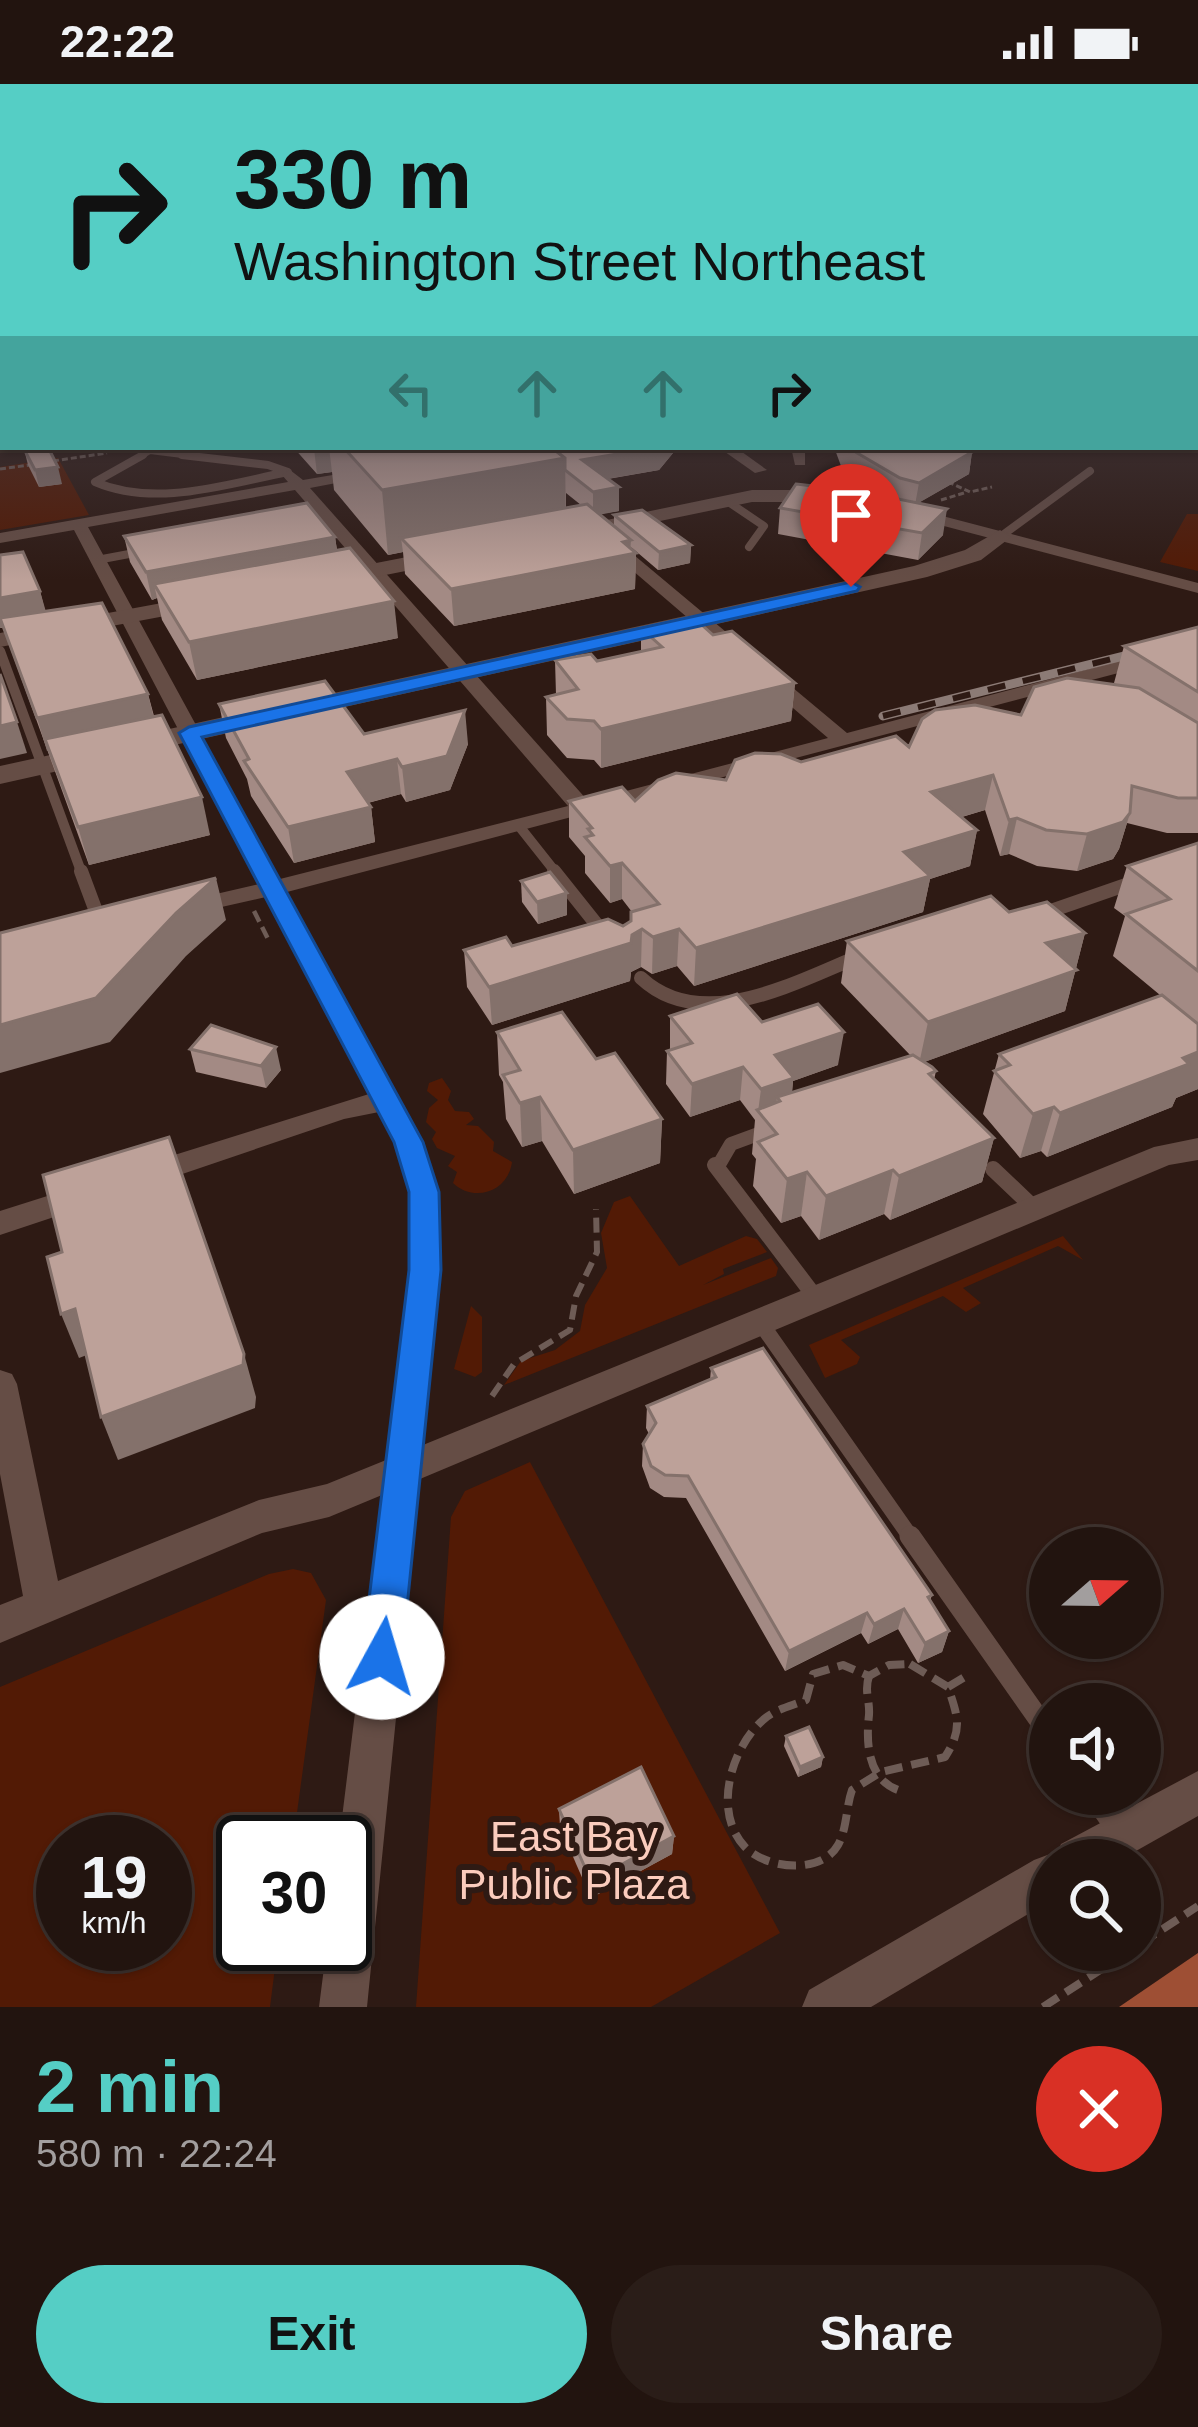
<!DOCTYPE html>
<meta charset="utf-8">
<style>
:root{--surface:#22140f;--page:#2a1d18;--text:#f1f3f6;--muted:#a29e9e;--line:#3f332f;--accent:#55cec5}
body{margin:0;font-family:Helvetica,sans-serif;background:var(--page);color:var(--text);height:100vh;display:flex;flex-direction:column;font-size:45px;white-space:nowrap}
*{box-sizing:border-box;margin:0}
p{font-size:39px;color:var(--muted)}
.icon{flex:none;width:66px;height:66px;fill:none;stroke:currentColor;stroke-width:2;stroke-linecap:round;stroke-linejoin:round}
.map{position:relative;height:1923px;overflow:hidden}
.sheet{display:flex;flex-direction:column;background:var(--surface);flex:1}
.sheet>*{flex:none}
.hud{position:absolute;left:0px;top:0px;width:1200px;height:366px;box-shadow:0 3px 9px #0004,0 0 0 3px var(--line);background:#55cec5;color:#111;overflow:hidden}
.needle{width:78px;rotate:70deg}
.fabs{position:absolute;left:1029px;top:1443px;display:grid;gap:24px}
.fabs a{display:grid;place-items:center;width:132px;height:132px;border-radius:50%;background:var(--surface);box-shadow:0 3px 9px #0004,0 0 0 3px var(--line);font-size:60px}
.speed{position:absolute;left:36px;top:1731px;display:flex;gap:24px;font-size:60px;font-weight:700;text-align:center}
.speed>*{display:grid;place-content:center;width:156px;height:156px;border-radius:50%;background:var(--surface);box-shadow:0 3px 9px #0004,0 0 0 3px var(--line);line-height:1}
.speed small{font-size:30px;font-weight:400}
.speed .limit{border:6px solid #111;border-radius:18px;background:#fff;color:#111}
.pin{position:absolute;display:grid;place-items:center;width:102px;height:102px;color:#fff;margin:-123px -51px;border-radius:50% 50% 50% 0;rotate:-45deg;box-shadow:0 0 12px #0007}
.pin .icon{rotate:45deg}
.me{position:absolute;width:132px;margin:-66px;rotate:6deg;stroke-linejoin:round;filter:drop-shadow(0 0 9px #0008)}
.turn{display:flex;align-items:center;gap:42px;height:252px;padding:0 36px;font-size:54px}
.turn .icon{width:156px;height:156px;stroke-width:2.5}
.turn b{display:block;font-size:84px;line-height:102px}
.lanes{display:flex;align-items:center;height:114px;padding:0 36px;background:#0003;justify-content:center;gap:60px;direction:ltr}
.lanes .off{opacity:.35}
.round{display:grid;place-items:center;flex:none;width:126px;height:126px;border-radius:63px;background:var(--page)}
.headline{display:flex;align-items:center;justify-content:space-between;height:204px;padding:0 36px}
h1{font-size:72px;font-weight:700;line-height:90px;color:var(--accent)}
.primary-button{display:flex;gap:24px;margin-top:auto;padding:24px 36px}
.primary-button a{flex:1;height:138px;border-radius:72px;background:var(--accent);color:#111;font-size:48px;font-weight:700;line-height:138px;text-align:center}
.primary-button a+a{background:var(--page);color:var(--text)}
.status{display:flex;justify-content:space-between;align-items:center;height:84px;padding:0 60px;background:var(--surface);direction:ltr}
.status svg{height:33px;fill:currentColor}
.map>svg:first-child{display:block}
.green{fill:#521a05;fill-rule:evenodd}
.water{fill:#9e4f34}
.lines{fill:none;stroke-linecap:round;stroke-linejoin:round}
.path-far3{stroke:#6e5c56;stroke-width:3;stroke-dasharray:6 3;stroke-linecap:butt}
.path-far2{stroke:#6e5c56;stroke-width:4.5;stroke-dasharray:12 6;stroke-linecap:butt}
.path-far1{stroke:#6e5c56;stroke-width:6;stroke-dasharray:15 8;stroke-linecap:butt}
.path{stroke:#6e5c56;stroke-width:8;stroke-dasharray:18 9;stroke-linecap:butt}
.lane-far5{stroke:#654d45;stroke-width:6}
.lane-far4{stroke:#654d45;stroke-width:8}
.lane-far3{stroke:#654d45;stroke-width:10}
.lane-far2{stroke:#654d45;stroke-width:14}
.lane-far1{stroke:#654d45;stroke-width:16}
.lane{stroke:#654d45;stroke-width:21}
.street{fill:#654d45;fill-rule:evenodd}
.secondary{fill:#654d45;fill-rule:evenodd}
.rail-far1-casing{stroke:#8c7b76;stroke-width:8}
.rail-casing{stroke:#8c7b76;stroke-width:9}
.rail-far1{stroke:#2e1a14;stroke-width:4.5;stroke-dasharray:14;stroke-linecap:butt}
.rail{stroke:#2e1a14;stroke-width:6;stroke-dasharray:18;stroke-linecap:butt}
.wall{fill:#a38a84;fill-rule:evenodd}
.shaded-wall{fill:#84716b}
.building{fill:#bda199;stroke:#84716b;stroke-width:3}
.route{fill:#1a73e8;stroke:#114b97;stroke-width:3}
.labels{text-anchor:middle;stroke-width:12;stroke-linejoin:round;paint-order:stroke}
.near-park-label{font-size:42px;fill:#fbccbd;stroke:#2e1a14}
</style>
<div class="status"><b>22:22</b><svg viewBox="0 0 49 12"><path d="M0 12V9h3v3zM5 12V6h3v6zM10 12V3h3v9zM15 12V0h3v12zM26 1h20v11H26zM47 4h2v5h-2z"/></svg></div>
<div class="map">
<svg width="1198" height="1923" viewBox="0 0 1198 1923">
<rect width="100%" height="100%" fill="#2e1a14"/>
<!-- green -->
<g class="green">
<path d="M58 374 89 431 0 446V383Z"/>
<path d="M1187 430H1198V487L1160 478Z"/>
<path d="M442 994 451 1007 448 1016 455 1027 469 1028 474 1035 466 1041 478 1042 494 1058 493 1067 512 1078C508 1108 474 1119 453 1099L457 1088 448 1082 455 1072 437 1064 432 1055 436 1048 426 1038 429 1024 438 1016 427 1007 429 999Z"/>
<path d="M630 1112 679 1182 746 1152 757 1155 767 1168 723 1185 724 1190 703 1201 771 1174 778 1184 776 1192 504 1301 521 1277 555 1266 580 1247 585 1221 607 1184 601 1149 614 1118Z"/>
<path d="M1063 1152 1083 1176 1058 1162 963 1204 981 1219 966 1228 943 1212 841 1256 860 1273 857 1280 825 1294 809 1261Z"/>
<path d="M471 1222 482 1233V1288L475 1293 454 1285Z"/>
<path d="M530 1378 780 1849 651 1923H416L451 1433 465 1407Z"/>
<path d="M293 1485 311 1489 326 1516 293 1758H243V1860H278L270 1923H0V1603L269 1490ZM63 1758H165V1860H63Z"/>
</g>
<!-- water -->
<path class="water" d="M1198 1869V1923H1119Z"/>
<g class="lines">
<!-- path-far3 -->
<g class="path-far3">
<path d="M0 305 3 311"/>
<path d="M0 366 25 363"/>
<path d="M53 377 107 369"/>
<path d="M0 385 30 381"/>
<path d="M948 398 970 408 992 403"/>
<path d="M941 416 964 409"/>
</g>
<!-- path-far2 -->
<path class="path-far2" d="M254 827 270 859"/>
<!-- path-far1 -->
<path class="path-far1" d="M492 1312 514 1280 570 1246 576 1212 597 1168 596 1125"/>
<!-- path -->
<g class="path">
<path d="M910 1580 948 1603C958 1633 963 1645 945 1673L881 1688 852 1706C846 1723 847 1745 838 1761 821 1791 766 1785 745 1763 712 1728 731 1664 763 1636 775 1625 792 1622 806 1616L813 1590 843 1581 869 1592 889 1581Z"/>
<path d="M869 1592C864 1607 870 1616 869 1631 866 1657 867 1695 898 1706"/>
<path d="M948 1603 968 1591"/>
<path d="M1140 1860 1198 1822"/>
<path d="M1043 1923 1131 1866"/>
</g>
<!-- lane-far5 -->
<path class="lane-far5" d="M138 374 150 367 207 374"/>
<!-- lane-far4 -->
<g class="lane-far4">
<path d="M143 371 95 398C156 424 226 400 288 388L268 381 182 371"/>
<path d="M727 417 764 442 749 463"/>
<path d="M1000 453 1090 387"/>
<path d="M97 476 145 467"/>
</g>
<!-- lane-far3 -->
<g class="lane-far3">
<path d="M0 567 82 790"/>
<path d="M519 742 557 790"/>
</g>
<!-- lane-far2 -->
<g class="lane-far2">
<path d="M81 787 100 838"/>
<path d="M554 787 605 851"/>
<path d="M1039 831 1137 797"/>
<path d="M641 894C702 951 795 898 860 872"/>
<path d="M717 1084 731 1060 769 1046"/>
</g>
<!-- lane-far1 -->
<g class="lane-far1">
<path d="M715 1081 816 1214"/>
<path d="M993 1085 1035 1125"/>
<path d="M760 1238 912 1455"/>
</g>
<!-- lane -->
<g class="lane">
<path d="M910 1452 1050 1651"/>
<path d="M1092 1710 1120 1750"/>
</g>
<!-- street -->
<g class="street">
<path d="M718 363H735L767 386 755 389Z"/>
<path d="M791 363H805V381H795Z"/>
<path d="M368 385 373 386V392L310 404 588 717 828 654 604 462V456H616L847 649 1198 556V568L287 808 424 1058 439 1108 441 1186 423 1361 1154 1063 1198 1054V1076L1169 1081 420 1395 367 1923H319L327 1860H345V1758H339L382 1411 329 1433 262 1449 0 1559V1521L23 1512 0 1390V1286L12 1290 17 1300 58 1497 259 1416 327 1400 386 1376C396 1298 422 1181 408 1106 403 1078 392 1052 379 1028L344 1035 147 1102 136 1099 132 1091 136 1083 369 1010 266 813 186 831 174 824 177 819 259 800 74 446 0 459V449L288 398 282 391 290 386 303 396ZM295 406 568 722 280 795 88 443Z"/>
<path d="M824 396H834L866 416 853 419 824 402Z"/>
<path d="M912 424 1198 499V509L906 432V426Z"/>
<path d="M82 1101 93 1104 97 1112 93 1120 0 1151V1127Z"/>
<path d="M1198 1687V1732L1120 1776H1050V1817L871 1923H802L809 1906 1034 1776 1050 1770 1056 1772 1061 1760Z"/>
</g>
<!-- secondary -->
<g class="secondary">
<path d="M752 406H805L815 412 805 418H752L602 449 591 443 602 437Z"/>
<path d="M1000 446 1011 453 981 476 927 493 0 700V682L914 482 965 466Z"/>
<path d="M453 464 461 466V476L325 503 314 496 325 489Z"/>
<path d="M205 511 213 513V523L0 563V549Z"/>
</g>
<!-- rail-far1 casing -->
<g class="rail-far1-casing">
<path id="rail-far1" d="M1180 558 1198 553"/>
</g>
<!-- rail casing -->
<g class="rail-casing">
<path id="rail" d="M883 632 1192 555"/>
</g>
<!-- rail-far1 -->
<use href="#rail-far1" class="rail-far1"/>
<!-- rail -->
<use href="#rail" class="rail"/>
</g>
<!-- wall -->
<g class="wall">
<path d="M293 363H678L659 386 608 395 619 403V427L599 430 614 443V431L691 461 690 479 658 486 631 463 636 469 635 505 454 542 405 490 403 468 388 471 334 406 332 388 317 390ZM566 409 581 421 566 424Z"/>
<path d="M834 363H962L972 368 969 390 918 419 943 451 918 476 778 450 780 424 887 410 841 382Z"/>
<path d="M24 365 62 400 39 403 28 381Z"/>
<path d="M124 452 335 453 337 466 398 554 197 596 162 536 157 514 152 516 130 478Z"/>
<path d="M0 471 40 507 45 527 148 610 154 632 210 751 89 781 3 544H0Z"/>
<path d="M1198 543V749H1167L1127 739 1119 765 1113 775 1077 787 1037 782 1009 770 1000 772 985 726 962 733 977 746 970 782 930 795 923 828 694 902 677 882 652 890 641 883 631 888 630 897 492 941 467 903 464 866 512 862 623 842 631 837 632 828 622 815 610 819 585 789V772L569 753V717H635L801 678 909 663 1021 631 1116 601 1114 599 1124 562Z"/>
<path d="M641 544 713 551 795 599 791 637 601 684 594 676 567 674 547 651 546 613 556 611 555 576 597 577 641 568Z"/>
<path d="M219 620 364 650 468 660 450 706 406 718 401 710 368 719 371 723 375 758 294 779 251 712 247 695 226 654Z"/>
<path d="M1198 759V1005L1176 1014 1172 1023 1047 1073 1041 1067 1020 1074 983 1030 999 970 1160 911 1113 872 1125 832 1114 824 1127 782Z"/>
<path d="M521 797 567 809V831L538 840 522 818Z"/>
<path d="M1009 828 1085 849 1065 927 924 978 936 987 934 996 994 1054 982 1098 890 1136 884 1130 819 1156 801 1132 781 1139 753 1102 756 1075 752 1070 755 1036 740 1016 690 1033 666 1000 667 967 670 966V932L762 938 838 981 793 997 792 1009 911 972 841 899 847 857Z"/>
<path d="M497 948 596 975 662 1035 660 1079 574 1110 542 1057 522 1063 506 1035 503 998 499 991Z"/>
<path d="M190 965 281 986 266 1004 196 988Z"/>
<path d="M711 1284 932 1511 930 1517 949 1547 942 1568 918 1579 898 1545 868 1560 861 1549 785 1587 686 1414 664 1413 650 1404 642 1382 643 1360 649 1350 646 1344 647 1322 710 1296Z"/>
<path d="M786 1652 823 1673 821 1683 798 1693 784 1662Z"/>
<path d="M559 1725 674 1752 672 1770 591 1814 560 1743Z"/>
</g>
<!-- shaded-wall -->
<g class="shaded-wall">
<path d="M329 363 332 388 317 390 314 365Z"/>
<path d="M659 363H678L659 386 583 399 582 376Z"/>
<path d="M972 368 969 390 915 421 919 399Z"/>
<path d="M565 374 566 437 401 454 403 468 388 471 382 406Z"/>
<path d="M58 383 62 400 39 403 35 386Z"/>
<path d="M619 403V427L593 432V408Z"/>
<path d="M947 425 943 451 918 476 922 449Z"/>
<path d="M335 453 339 480 154 500 157 514 152 516 146 488Z"/>
<path d="M631 456 630 470 636 469 635 505 454 542 451 505Z"/>
<path d="M691 461 690 479 658 486 659 468Z"/>
<path d="M40 507 48 535 0 544V514Z"/>
<path d="M394 517 398 554 197 596 189 558Z"/>
<path d="M795 599 791 637 601 684V645Z"/>
<path d="M148 610 156 643 45 655 48 667H47L37 634Z"/>
<path d="M465 626 468 660 450 706 406 718 402 683Z"/>
<path d="M17 638 27 669 0 675V642Z"/>
<path d="M397 675 401 710 352 723 347 688Z"/>
<path d="M993 691 985 726 924 744 931 708Z"/>
<path d="M202 713 210 751 89 781 78 743Z"/>
<path d="M371 723 375 758 294 779 288 743Z"/>
<path d="M1130 729 1119 765 1113 775 1077 787 1087 750Z"/>
<path d="M1017 734 1009 770 1000 772 1009 736Z"/>
<path d="M977 746 970 782 930 795 923 828 694 902 696 864 904 768Z"/>
<path d="M622 779V815L610 819V782Z"/>
<path d="M216 794 226 836 186 872 110 958 0 989V941L176 829Z"/>
<path d="M567 809V831L538 840 537 818Z"/>
<path d="M642 845 641 883 631 888 630 897 492 941 489 903Z"/>
<path d="M679 845 677 882 652 890 653 853Z"/>
<path d="M1085 849 1065 927 919 980 928 938 1046 859Z"/>
<path d="M844 948 838 981 793 997 790 1027 777 1013 775 1032 758 1028 761 1005 775 971Z"/>
<path d="M276 963 281 986 266 1004 261 982Z"/>
<path d="M1198 968V1005L1176 1014 1172 1023 1047 1073 1060 1029Z"/>
<path d="M743 983 740 1016 690 1033 692 1000Z"/>
<path d="M540 1013 542 1057 522 1063 520 1019Z"/>
<path d="M1054 1023 1041 1067 1020 1074 1033 1030Z"/>
<path d="M662 1035 660 1079 574 1110 573 1066Z"/>
<path d="M994 1054 982 1098 890 1136 899 1092Z"/>
<path d="M893 1086 884 1130 819 1156 826 1112Z"/>
<path d="M807 1088 801 1132 781 1139 787 1095Z"/>
<path d="M75 1225 92 1269 79 1274 61 1230Z"/>
<path d="M244 1270 256 1313 255 1324 118 1376 101 1333Z"/>
<path d="M904 1525 898 1545 868 1560 874 1540Z"/>
<path d="M867 1529 861 1549 785 1587 789 1567Z"/>
<path d="M949 1547 942 1568 918 1579 925 1559Z"/>
<path d="M823 1673 821 1683 798 1693 800 1683Z"/>
<path d="M674 1752 672 1770 591 1814V1797Z"/>
</g>
<!-- building -->
<g class="building">
<path d="M3 249V292H0V250Z"/>
<path d="M343 363H551L565 374 382 406Z"/>
<path d="M551 363H659L582 376 619 403 593 408 565 386V374Z"/>
<path d="M847 363H962L972 368 919 399 900 394Z"/>
<path d="M24 365H49L58 383 35 386Z"/>
<path d="M796 400 892 411 888 413 947 425 922 449 780 424Z"/>
<path d="M307 419 335 453 146 488 124 452Z"/>
<path d="M587 420 631 456 623 458 636 469 451 505 401 454Z"/>
<path d="M642 426 691 461 659 468 614 431Z"/>
<path d="M350 464 394 517 189 558 154 500Z"/>
<path d="M23 468 40 507 0 514V471Z"/>
<path d="M102 519 148 610 37 634 0 534Z"/>
<path d="M693 533 713 551 732 547 795 599 601 645 594 637 567 635 546 613 578 605 555 576 591 570 597 577 662 563 641 544Z"/>
<path d="M1198 543V608L1124 562Z"/>
<path d="M0 590 17 638 0 642Z"/>
<path d="M1067 594 1139 604 1198 639V714H1178L1132 702 1130 729 1123 738 1087 750 1046 746 1017 734 1009 736 993 691 931 708 977 746 904 768 930 792 696 864 679 845 653 853 642 845 632 851 631 859 489 903 464 866 506 853 512 862 608 835 623 842 631 837V828L659 820 622 779 610 782 585 753 593 751 588 745 592 744 569 717 622 703 635 717 658 696 676 689 726 696 735 676 755 669 781 670 801 678 896 652 909 663 922 635 935 626 975 621 1021 631 1034 603Z"/>
<path d="M325 597 364 650 465 626 447 672 402 683 397 675 347 688 371 723 288 743 244 677 249 675 219 620Z"/>
<path d="M162 631 202 713 78 743 45 655Z"/>
<path d="M1198 759V887L1126 830 1170 815 1127 782Z"/>
<path d="M550 788 567 809 537 818 521 797Z"/>
<path d="M216 794 176 829 96 914 0 941V849Z"/>
<path d="M991 812 1009 828 1047 818 1085 849 1046 859 1077 886 928 938 847 857Z"/>
<path d="M737 910 762 938 818 920 844 948 775 971 794 994 761 1005 743 983 692 1000 667 967 692 959 670 932Z"/>
<path d="M1162 911 1198 940V968L1183 974 1189 980 1060 1029 1054 1023 1033 1030 994 987 1010 981 999 970Z"/>
<path d="M562 928 596 975 615 969 662 1035 573 1066 540 1013 520 1019 503 991 520 986 497 948Z"/>
<path d="M211 941 276 963 261 982 190 965Z"/>
<path d="M913 971 932 983 936 987 929 990 994 1054 899 1092 893 1086 826 1112 807 1088 787 1095 758 1058 777 1050 757 1026 780 1017 777 1013Z"/>
<path d="M169 1053 244 1270 243 1281 101 1333 75 1225 61 1230 47 1173 62 1168 43 1091Z"/>
<path d="M763 1264 932 1511 928 1513 949 1547 925 1559 904 1525 874 1540 867 1529 789 1567 688 1392 665 1391 651 1382 643 1360 656 1339 647 1322 716 1293 711 1284Z"/>
<path d="M809 1643 823 1673 800 1683 786 1652Z"/>
<path d="M641 1683 674 1752 591 1797 559 1725Z"/>
</g>
<!-- sky -->
<linearGradient id="sky" x2="0" y2="1"><stop stop-color="#190e0b"/><stop offset="0.46" stop-color="#463e45"/><stop offset="1" stop-color="#463e45" stop-opacity="0"/></linearGradient>
<rect width="1198" height="496" fill="url(#sky)"/>
<!-- route -->
<path class="route" d="M851 498 860 503 857 507 202 653 423 1058 439 1108 441 1186 402 1573 396 1587 382 1593 368 1587 362 1573 409 1186V1108L394 1058 179 649 189 643Z"/>
<g class="labels">
<!-- near-park labels -->
<g class="near-park-label">
<text x="574" y="1767">East Bay<tspan x="574" dy="48">Public Plaza</tspan></text>
</g>
</g>
</svg>
<div class="fabs">
<a><svg class="needle" viewBox="-14 -14 28 28"><path d="M0-13l5 13h-10z" fill="#e53935"/><path d="M0 13l5-13h-10z" fill="#a29e9e"/></svg></a>
<a><svg class="icon" aria-label="sound" viewBox="0 0 24 24"><path d="M4 9h4l5-4v14l-5-4H4zM17 9q2 3 0 6"/></svg></a>
<a><svg class="icon" aria-label="search" viewBox="0 0 24 24"><circle cx="10" cy="10" r="6"/><path d="M15 15l6 6"/></svg></a>
</div>
<div class="speed"><div>19<small>km/h</small></div><div class="limit">30</div></div>
<div class="pin" style="left:851px;top:503px;background:#d93025"><svg class="icon" aria-label="arrive" viewBox="0 0 24 24"><path d="M6 21V4h12l-3 4 3 4H6"/></svg></div>
<svg class="me" style="left:382px;top:1573px" viewBox="-20 -20 40 40"><circle r="19" fill="#fff"/><path d="M0-13L10 11 0 6-10 11z" fill="#1a73e8"/></svg>
<div class="hud">
<div class="turn"><svg class="icon" aria-label="right" viewBox="0 0 24 24"><path d="M7 20v-9h11M14 6l5 5-5 5"/></svg><div><b>330 m</b>Washington Street Northeast</div></div>
<div class="lanes"><svg class="icon off" aria-label="left" viewBox="0 0 24 24"><path d="M17 20v-9H6M10 6l-5 5 5 5"/></svg><svg class="icon off" aria-label="ahead" viewBox="0 0 24 24"><path d="M12 20V5M6 11l6-6 6 6"/></svg><svg class="icon off" aria-label="ahead" viewBox="0 0 24 24"><path d="M12 20V5M6 11l6-6 6 6"/></svg><svg class="icon" aria-label="right" viewBox="0 0 24 24"><path d="M7 20v-9h11M14 6l5 5-5 5"/></svg></div>
</div>
</div>
<section class="sheet">
<div class="headline"><div><h1>2 min</h1><p>580 m · 22:24</p></div><a class="round" style="background:#d93025;color:#fff"><svg class="icon" aria-label="close" viewBox="0 0 24 24"><path d="M6 6l12 12M18 6L6 18"/></svg></a></div>
<div class="primary-button"><a>Exit</a><a>Share</a></div>
</section>
